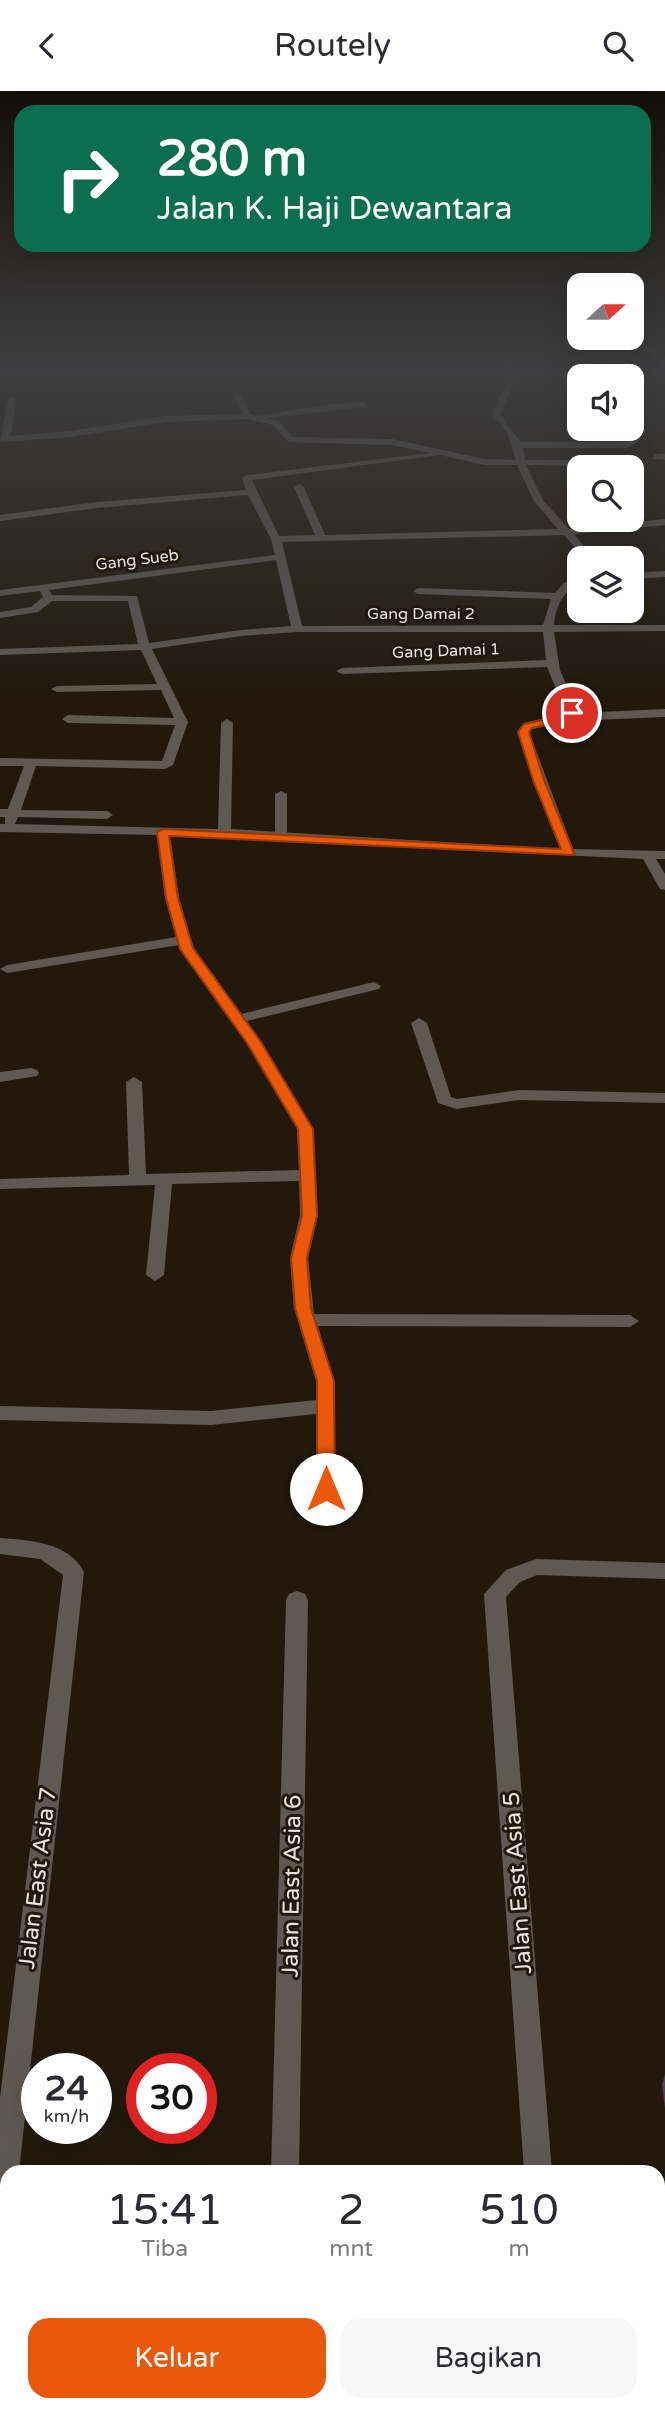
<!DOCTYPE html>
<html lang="id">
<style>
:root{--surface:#fff;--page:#f7f7f7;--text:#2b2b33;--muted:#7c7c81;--accent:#ea580c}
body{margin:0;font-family:"Varela Round",sans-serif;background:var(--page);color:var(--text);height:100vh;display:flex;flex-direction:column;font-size:26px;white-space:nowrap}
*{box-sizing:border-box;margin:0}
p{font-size:23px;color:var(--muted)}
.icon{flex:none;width:38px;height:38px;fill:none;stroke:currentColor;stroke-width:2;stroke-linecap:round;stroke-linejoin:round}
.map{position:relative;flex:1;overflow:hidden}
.details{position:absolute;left:0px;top:2074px;width:665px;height:247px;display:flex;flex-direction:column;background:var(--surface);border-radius:21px 21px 0 0;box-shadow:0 7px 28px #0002}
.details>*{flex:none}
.hud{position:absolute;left:14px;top:14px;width:637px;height:147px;border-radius:21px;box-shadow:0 7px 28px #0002;background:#0b6e4f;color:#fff;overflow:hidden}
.needle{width:46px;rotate:69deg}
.fabs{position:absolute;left:567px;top:182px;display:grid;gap:14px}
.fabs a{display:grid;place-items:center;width:77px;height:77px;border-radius:14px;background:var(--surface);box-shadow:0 7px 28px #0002;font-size:35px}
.speed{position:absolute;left:21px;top:1962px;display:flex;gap:14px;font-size:35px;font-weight:700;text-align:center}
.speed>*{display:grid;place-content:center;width:91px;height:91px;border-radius:50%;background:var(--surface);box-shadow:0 7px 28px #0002;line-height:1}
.speed small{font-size:18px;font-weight:400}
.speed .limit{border:10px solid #d22;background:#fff;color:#111}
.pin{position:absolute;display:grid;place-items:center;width:60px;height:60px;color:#fff;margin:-30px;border:4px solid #fff;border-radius:50%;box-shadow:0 2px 7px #0007}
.me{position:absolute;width:77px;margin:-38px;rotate:0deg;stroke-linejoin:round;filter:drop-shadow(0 0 5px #0008)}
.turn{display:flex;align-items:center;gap:24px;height:147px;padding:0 28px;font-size:32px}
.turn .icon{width:91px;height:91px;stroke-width:2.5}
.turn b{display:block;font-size:49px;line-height:60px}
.eta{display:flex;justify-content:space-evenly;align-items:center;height:119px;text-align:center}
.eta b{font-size:42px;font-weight:600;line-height:49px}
.primary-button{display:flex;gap:14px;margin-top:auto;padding:14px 28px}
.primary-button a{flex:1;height:80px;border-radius:21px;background:var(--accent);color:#fff;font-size:28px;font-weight:600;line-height:80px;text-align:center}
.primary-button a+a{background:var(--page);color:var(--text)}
header{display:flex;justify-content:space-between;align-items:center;height:91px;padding:0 28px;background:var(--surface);font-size:32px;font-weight:600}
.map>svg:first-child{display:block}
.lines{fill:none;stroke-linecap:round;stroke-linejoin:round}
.lane{fill:#5f5853;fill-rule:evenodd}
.street{fill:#5f5853;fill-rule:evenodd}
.wall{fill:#5f3667}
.building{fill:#6e4973;stroke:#826184;stroke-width:2}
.route{fill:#ea580c;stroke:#983908;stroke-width:2}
.labels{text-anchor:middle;stroke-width:6;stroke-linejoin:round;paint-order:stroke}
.far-street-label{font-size:16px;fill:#eae4dc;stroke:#22190c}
.near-street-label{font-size:23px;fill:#eae4dc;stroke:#22190c}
</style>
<header><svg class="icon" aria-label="back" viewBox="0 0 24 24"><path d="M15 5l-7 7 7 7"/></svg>Routely<svg class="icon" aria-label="search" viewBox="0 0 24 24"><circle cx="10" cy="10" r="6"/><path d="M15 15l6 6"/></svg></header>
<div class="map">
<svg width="665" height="2319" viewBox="0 0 665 2319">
<rect width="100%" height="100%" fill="#22190c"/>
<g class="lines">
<!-- lane -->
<path class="lane" d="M281 700 287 703V745L281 749 275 745V703Z"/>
<!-- street -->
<g class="street">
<path d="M511 281H519L500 323 521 351H625L637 346 641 349 627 357H523L525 369H578L587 364 592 367 580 375 526 374 543 409 569 438 665 428V434L574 443 594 467H584L564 444 282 451 302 535 543 534 551 508 418 503 413 500 418 497 555 502 564 492 579 485V492C562 502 556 515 554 534H665V540L554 541 560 579 578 622 665 618V626L570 630 532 638 529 641 573 758 665 760V768H656L665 783V799L660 798 643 768 170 745 179 807 194 858 241 923 374 891 381 895 379 898 247 930 313 1038 318 1124 308 1167 314 1223 630 1224 639 1230 630 1236 318 1235 334 1290 336 1398 333 1403 326 1406 319 1403 316 1398V1323L211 1334 0 1329V1315L211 1320 316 1309V1290L294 1217 290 1167 300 1124 299 1090 172 1093 164 1184 155 1190 146 1184 155 1094 0 1098V1088L129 1084 126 991 134 986 142 991 146 1083 299 1079 297 1038 247 952 179 854 7 882 0 878 7 874 176 846 165 807 157 744 0 741V733H5V726H0V718H8L24 675H0V667L162 670 175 634 68 632 62 628 68 624 174 627 161 599 57 601 51 598 57 595 157 593 141 559 0 564V558L138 553 128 510H52L38 521 0 527V521L31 516 43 506 40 500 0 505V499L275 464 271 448 248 404 97 417 0 430V424L97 411 246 399 242 387 247 384 430 362 392 354 289 351 273 334 247 328 165 331 70 346 0 351 8 309 12 306 16 309 11 345 70 340 165 325 242 323 234 306 238 303 242 306 250 323 257 325 324 314 364 311 367 316 266 327 279 330 292 346 392 348 484 368 516 369 507 341 492 323ZM440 364 484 374H517L534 410 558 438 325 444 304 396 299 393 294 396 315 444 279 445 252 389ZM276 469 291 535 241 539 149 552 137 505 52 504 49 499ZM297 541H543L546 569 342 577 336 580 342 583 547 576 566 622 524 632 517 641 560 758 231 738 233 632 227 628 221 632 218 738 15 733 18 726 107 728 113 724 107 720 21 719 36 675 165 678 173 674 188 631 152 558 241 545Z"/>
<path d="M655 363H665V369L652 368Z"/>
<path d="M665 480V486L632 488V482Z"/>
<path d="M419 927 427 932 451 1006 457 1008 519 999 665 1002V1012L519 1009 456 1018 438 1012 411 932Z"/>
<path d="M31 977 37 979 39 982 37 985 0 991V981Z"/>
<path d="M0 1447C29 1449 69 1451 84 1481L19 2081H7V2105L4 2107 0 2105V2007L63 1484 40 1468 0 1463Z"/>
<path d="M536 1468 665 1472V1488L537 1484 520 1491 506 1506 552 2081H524L484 1503 506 1479Z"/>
<path d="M297 1500 305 1503 308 1509 299 2081H271L286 1509 289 1503Z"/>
<rect x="658" y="2092" width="7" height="28"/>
<path d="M658 2232 665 2235V2275L658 2272Z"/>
<rect x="579" y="2314" width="30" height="5"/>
</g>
</g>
<!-- wall -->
<path class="wall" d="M665 1983V2017L662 1994Z"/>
<!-- building -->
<path class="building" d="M327 2314H567L568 2319H327Z"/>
<!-- sky -->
<linearGradient id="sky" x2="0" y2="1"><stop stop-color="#130e07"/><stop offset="0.46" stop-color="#3e3e40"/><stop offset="1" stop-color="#3e3e40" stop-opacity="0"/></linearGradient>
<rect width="665" height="605" fill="url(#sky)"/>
<!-- route -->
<path class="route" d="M572 619 577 622 573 629 532 637 529 641 544 689 574 762 572 764 169 745 178 807 193 857 261 951 313 1038 317 1124 307 1167 311 1217 334 1290 335 1398 333 1402H320L317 1398V1290L295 1217 291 1167 302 1124 298 1038 247 952 180 858 166 807 157 741 163 738 561 758 533 689 518 641 524 633 566 624Z"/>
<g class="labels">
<!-- far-street labels -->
<g class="far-street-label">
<text transform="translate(137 468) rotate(-7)" y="6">Gang Sueb</text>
<text x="421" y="528">Gang Damai 2</text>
<text transform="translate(446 559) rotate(-2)" y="6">Gang Damai 1</text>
</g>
<!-- near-street labels -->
<g class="near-street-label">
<text transform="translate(37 1787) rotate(-83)" y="8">Jalan East Asia 7</text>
<text transform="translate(517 1792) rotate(-94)" y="8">Jalan East Asia 5</text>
<text transform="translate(291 1795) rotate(-89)" y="8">Jalan East Asia 6</text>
</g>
</g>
</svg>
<div class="fabs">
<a><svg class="needle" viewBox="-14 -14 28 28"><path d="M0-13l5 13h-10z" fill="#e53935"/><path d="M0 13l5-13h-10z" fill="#7c7c81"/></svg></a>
<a><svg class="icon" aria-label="sound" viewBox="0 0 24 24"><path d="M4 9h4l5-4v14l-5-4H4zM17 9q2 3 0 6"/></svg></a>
<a><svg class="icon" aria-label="search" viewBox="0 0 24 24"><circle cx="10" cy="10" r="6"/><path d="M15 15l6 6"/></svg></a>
<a><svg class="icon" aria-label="layers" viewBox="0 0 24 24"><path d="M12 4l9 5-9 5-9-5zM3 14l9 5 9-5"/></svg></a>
</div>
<div class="speed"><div>24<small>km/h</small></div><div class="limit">30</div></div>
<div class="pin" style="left:572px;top:622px;background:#d93025"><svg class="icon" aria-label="arrive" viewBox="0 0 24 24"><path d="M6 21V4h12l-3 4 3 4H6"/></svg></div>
<svg class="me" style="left:326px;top:1398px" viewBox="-20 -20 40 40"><circle r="19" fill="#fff"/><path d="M0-13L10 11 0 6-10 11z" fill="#ea580c"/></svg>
<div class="hud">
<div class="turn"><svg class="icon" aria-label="right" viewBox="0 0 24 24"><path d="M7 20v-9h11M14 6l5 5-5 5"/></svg><div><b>280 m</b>Jalan K. Haji Dewantara</div></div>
</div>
<section class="details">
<div class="eta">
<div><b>15:41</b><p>Tiba</p></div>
<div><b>2</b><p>mnt</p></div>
<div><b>510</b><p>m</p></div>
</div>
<div class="primary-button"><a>Keluar</a><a>Bagikan</a></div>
</section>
</div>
